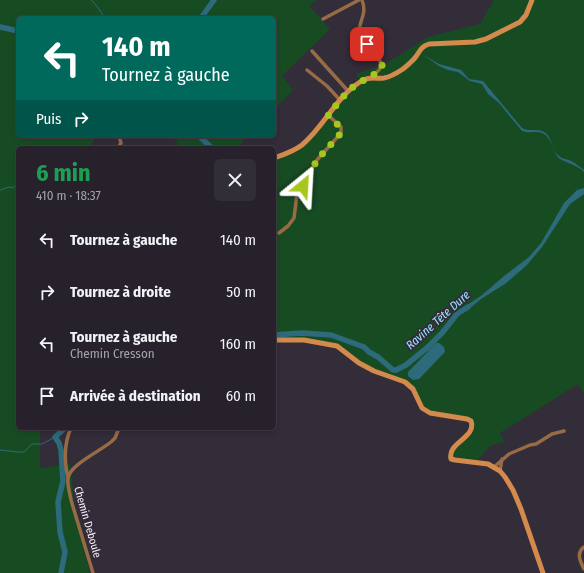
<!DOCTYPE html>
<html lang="fr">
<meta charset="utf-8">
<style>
:root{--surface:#26212b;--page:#322e37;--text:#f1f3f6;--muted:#a4a3a9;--line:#423e47}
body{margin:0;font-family:"Fira Sans Condensed",sans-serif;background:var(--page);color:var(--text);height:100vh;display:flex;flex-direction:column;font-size:15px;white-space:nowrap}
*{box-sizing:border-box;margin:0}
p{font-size:13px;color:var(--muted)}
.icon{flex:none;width:22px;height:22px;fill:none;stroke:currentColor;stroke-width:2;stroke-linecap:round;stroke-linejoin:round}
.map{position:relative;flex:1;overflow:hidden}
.side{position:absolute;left:16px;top:146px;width:260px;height:284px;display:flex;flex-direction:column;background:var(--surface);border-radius:6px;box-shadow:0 2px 6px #0003,0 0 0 1px var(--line)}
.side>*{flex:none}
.top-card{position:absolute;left:16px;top:16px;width:260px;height:122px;border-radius:6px;box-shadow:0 2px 6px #0003,0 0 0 1px var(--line);background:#00695c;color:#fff;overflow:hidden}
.pin{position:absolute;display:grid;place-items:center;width:34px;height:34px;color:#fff;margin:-17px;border-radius:8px;box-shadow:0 2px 6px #0006}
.me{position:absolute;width:44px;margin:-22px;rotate:27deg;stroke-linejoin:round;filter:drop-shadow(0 0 3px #0008)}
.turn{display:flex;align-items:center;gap:14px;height:84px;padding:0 20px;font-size:18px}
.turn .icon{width:52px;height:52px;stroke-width:2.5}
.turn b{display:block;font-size:28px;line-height:34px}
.then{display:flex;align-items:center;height:38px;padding:0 20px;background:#0003;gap:8px;font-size:15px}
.round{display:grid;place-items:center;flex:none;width:42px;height:42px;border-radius:6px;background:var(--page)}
.summary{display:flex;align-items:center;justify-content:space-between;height:68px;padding:0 20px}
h1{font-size:24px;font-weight:700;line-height:30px;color:#1e9e55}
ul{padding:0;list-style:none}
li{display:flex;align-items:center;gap:12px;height:52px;padding:0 20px}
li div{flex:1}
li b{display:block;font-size:15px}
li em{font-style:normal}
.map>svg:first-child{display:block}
.green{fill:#174c23}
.water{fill:#2c6a7c}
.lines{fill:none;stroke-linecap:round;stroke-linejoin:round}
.stream{stroke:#2c6a7c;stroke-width:1}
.river{stroke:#2c6a7c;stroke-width:5.5}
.street{stroke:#986b45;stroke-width:3.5}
.secondary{stroke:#d48a4c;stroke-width:5}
.route{stroke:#a7c71e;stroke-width:7;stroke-dasharray:0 12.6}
.labels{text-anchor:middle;stroke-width:4;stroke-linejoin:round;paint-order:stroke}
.street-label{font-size:11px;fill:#f4eff8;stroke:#332c39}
.water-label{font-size:12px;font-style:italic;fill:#93e5ff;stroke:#332c39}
</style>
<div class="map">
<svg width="584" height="573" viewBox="0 0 584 573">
<rect width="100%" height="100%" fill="#332c39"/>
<!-- green -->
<g class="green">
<path d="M0 0H317L309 6 330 29 282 76 293 90 274 110V18H18V136H96L89 148H18V428H40V468L70 464 76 519 90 573H0Z"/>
<path d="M494 0H584V394L578 384 500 433 505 442 491 445 476 462 455 460 450 454 467 436 471 421 425 411 413 389 405 382 374 371 337 346 274 340V158L301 146 340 100 360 81 356 74 385 64 428 37 480 24Z"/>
<path d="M172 136H248L237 148H181Z"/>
</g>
<!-- water -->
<g class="water">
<path d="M423 55 439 64 461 70 469 79 483 81 522 128C529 132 537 128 544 132 553 137 550 150 559 156 562 159 567 159 571 161 575 163 580 167 584 170V172C577 164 561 162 557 156 552 149 551 138 544 134 537 130 529 134 522 131L499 103 488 94 482 84 470 81 458 72 448 70 439 66Z"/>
<path d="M584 188V194L570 204 542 247 527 265 505 284 481 299 469 309 462 310 463 308 482 295 504 276 529 257 541 243 564 203 577 190Z"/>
<path d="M436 343H439L444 347 445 352 444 353 419 379 413 380 408 376V372Z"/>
</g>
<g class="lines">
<!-- stream -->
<g class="stream">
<path d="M91 0 96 5 105 18"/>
<path d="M0 190 9 187 13 188 18 182"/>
<path d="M0 450 18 452H24L32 444H42L55 437"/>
</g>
<!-- river -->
<g class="river">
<path d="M201 18 214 0"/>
<path d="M0 27 18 31"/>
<path d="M199 136 212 148"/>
<path d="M274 335 302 333 331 335 364 347 369 352 378 357 393 370H396L406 365 428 347 442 333 457 314 468 307"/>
<path d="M61 573 65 552 60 532 58 502 63 481 61 450 59 443 55 437 65 428"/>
</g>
<!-- street -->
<g class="street">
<path d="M362 0C368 16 357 22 360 33 363 43 376 55 382 64L379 70 370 78"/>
<path d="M323 19 359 0"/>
<path d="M312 51 348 91"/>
<path d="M307 70 327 86 340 100"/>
<path d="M118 148 121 143 119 136"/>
<path d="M279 233 288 226 294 218 297 194 303 185 317 160 341 133V127L328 115"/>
<path d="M494 467 509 454 530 445 536 444 552 434 564 431"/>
<path d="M500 471 502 459"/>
<path d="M68 477C64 462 64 443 71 428"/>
<path d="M584 547C576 553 580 561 584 569"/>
<path d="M93 573 71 500C70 493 67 486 68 478 70 465 100 451 111 442L115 438 119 428"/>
</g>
<!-- secondary -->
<g class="secondary">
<path d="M274 158C283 155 294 151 302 145 324 127 335 98 360 82 368 76 375 79 384 78 390 77 397 73 403 69 407 66 411 62 414 59 420 52 420 47 429 44L475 42 486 39 520 22 526 15 532 0"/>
<path d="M274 340H304L337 346 359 363 374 371 405 382 413 389 422 408 430 413 467 419 471 421C477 438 447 442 451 459L455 460 488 464 500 471 505 477 513 490 521 509 543 573"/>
</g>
</g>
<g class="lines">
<!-- route -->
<path class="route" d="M303 186 317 160 341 133 340 127 328 115 348 91 359 82 370 78 382 67V64L367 44"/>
</g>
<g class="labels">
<!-- street labels -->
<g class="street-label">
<text transform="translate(88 522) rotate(74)" y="4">Chemin Deboule</text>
</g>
<!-- water labels -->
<g class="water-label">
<text transform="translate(438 320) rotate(-42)" y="4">Ravine Tête Dure</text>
</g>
</g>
</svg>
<div class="pin" style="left:367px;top:44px;background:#d93025"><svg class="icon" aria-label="arrive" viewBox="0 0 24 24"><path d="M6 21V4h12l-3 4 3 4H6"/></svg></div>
<svg class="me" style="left:303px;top:186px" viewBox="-20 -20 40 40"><path d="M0-17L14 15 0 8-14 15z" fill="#a7c71e" stroke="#fff" stroke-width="4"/></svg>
<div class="top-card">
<div class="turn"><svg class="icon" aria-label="left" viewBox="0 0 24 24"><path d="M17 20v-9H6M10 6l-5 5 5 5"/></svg><div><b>140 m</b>Tournez à gauche</div></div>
<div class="then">Puis<svg class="icon" aria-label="right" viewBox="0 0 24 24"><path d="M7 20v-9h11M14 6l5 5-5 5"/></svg></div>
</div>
<section class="side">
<div class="summary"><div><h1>6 min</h1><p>410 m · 18:37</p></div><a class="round"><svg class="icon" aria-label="close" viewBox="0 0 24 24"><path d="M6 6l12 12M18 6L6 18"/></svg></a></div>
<ul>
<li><svg class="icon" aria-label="left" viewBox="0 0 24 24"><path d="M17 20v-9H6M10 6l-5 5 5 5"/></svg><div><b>Tournez à gauche</b></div><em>140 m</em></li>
<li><svg class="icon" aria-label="right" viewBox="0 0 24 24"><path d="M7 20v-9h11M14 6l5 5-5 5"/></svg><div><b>Tournez à droite</b></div><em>50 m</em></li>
<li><svg class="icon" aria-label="left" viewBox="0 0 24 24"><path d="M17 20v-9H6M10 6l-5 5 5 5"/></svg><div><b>Tournez à gauche</b><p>Chemin Cresson</p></div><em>160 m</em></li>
<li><svg class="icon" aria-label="arrive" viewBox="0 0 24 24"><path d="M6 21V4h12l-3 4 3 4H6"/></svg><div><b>Arrivée à destination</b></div><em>60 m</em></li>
</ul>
</section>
</div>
